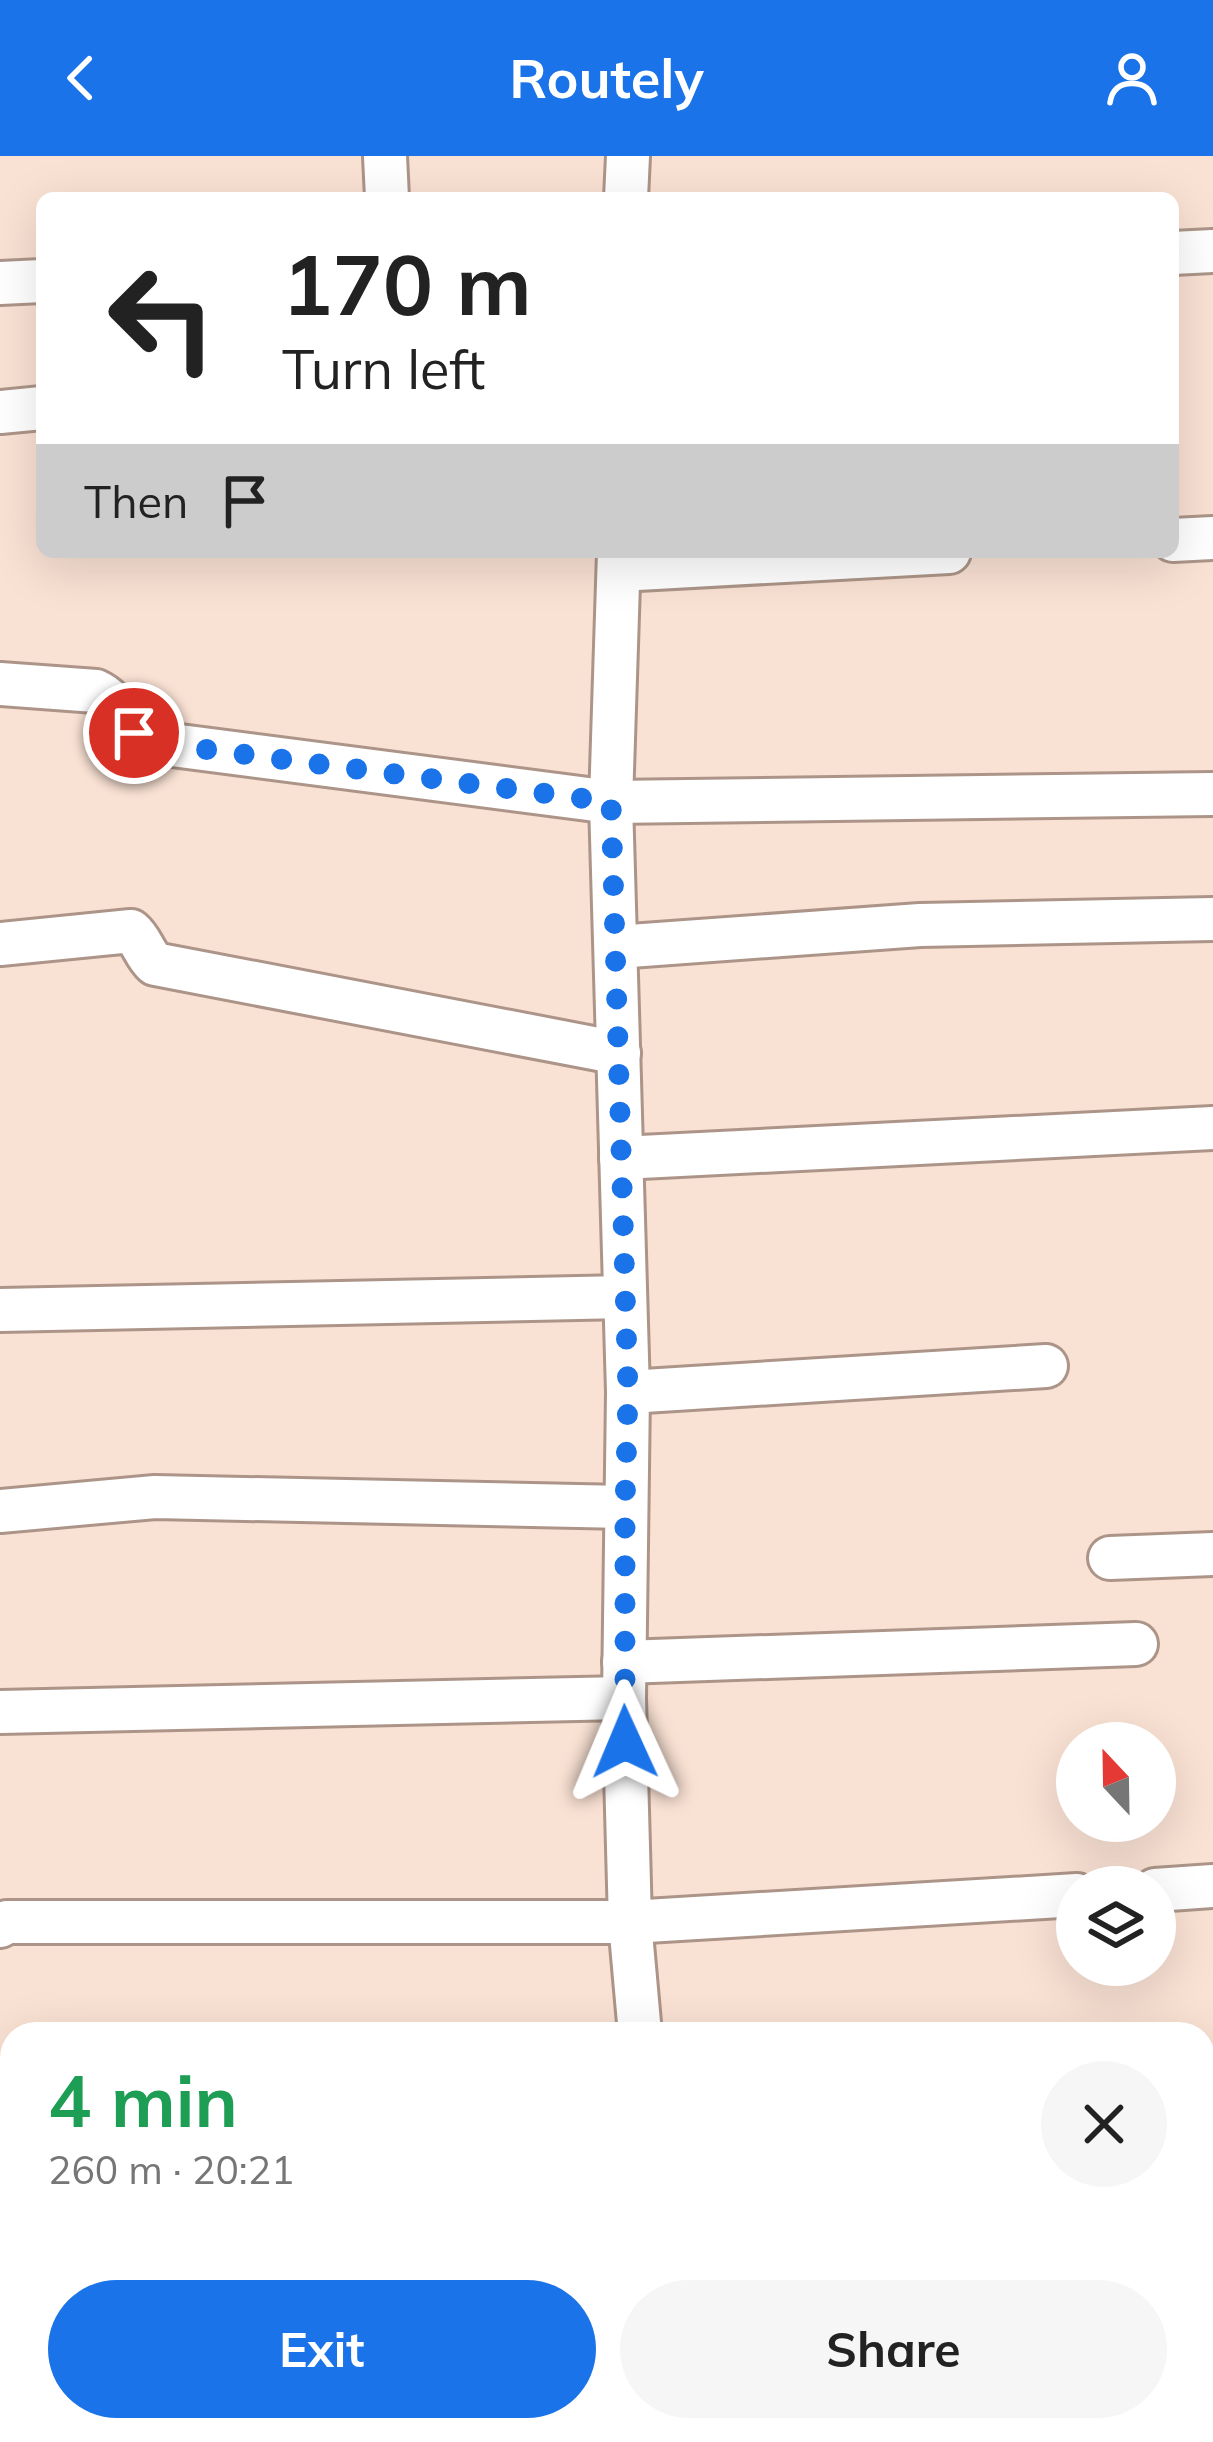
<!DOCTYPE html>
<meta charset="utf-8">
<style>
:root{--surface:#fff;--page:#f6f6f6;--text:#222;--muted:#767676;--accent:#1a73e8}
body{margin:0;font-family:Mulish,sans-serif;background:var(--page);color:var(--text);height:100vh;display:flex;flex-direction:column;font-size:45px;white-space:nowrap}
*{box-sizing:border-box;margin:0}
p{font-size:39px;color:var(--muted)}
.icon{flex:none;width:66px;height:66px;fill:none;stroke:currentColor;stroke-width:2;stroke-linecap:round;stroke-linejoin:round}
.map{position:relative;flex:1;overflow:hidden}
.sheet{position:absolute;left:0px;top:1866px;width:1215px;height:420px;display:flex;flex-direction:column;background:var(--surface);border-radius:36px 36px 0 0;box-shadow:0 12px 48px #0002}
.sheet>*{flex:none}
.top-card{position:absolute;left:36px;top:36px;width:1143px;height:366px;border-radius:18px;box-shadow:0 12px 48px #0002;background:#fff;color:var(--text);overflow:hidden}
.needle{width:78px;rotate:338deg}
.buttons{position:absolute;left:1056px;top:1566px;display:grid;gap:24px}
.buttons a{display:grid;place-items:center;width:120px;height:120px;border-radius:50%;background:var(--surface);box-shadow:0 12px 48px #0002;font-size:60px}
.pin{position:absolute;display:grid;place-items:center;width:102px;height:102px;color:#fff;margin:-51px;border:6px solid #fff;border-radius:50%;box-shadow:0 3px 12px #0007}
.me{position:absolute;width:132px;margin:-66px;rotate:359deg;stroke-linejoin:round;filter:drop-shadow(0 0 9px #0008)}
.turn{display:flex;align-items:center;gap:42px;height:252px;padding:0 48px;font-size:54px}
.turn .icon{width:156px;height:156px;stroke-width:2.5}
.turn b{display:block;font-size:84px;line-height:102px}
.then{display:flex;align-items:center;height:114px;padding:0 48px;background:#0003;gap:24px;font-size:45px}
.round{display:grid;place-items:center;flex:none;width:126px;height:126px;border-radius:63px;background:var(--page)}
.overview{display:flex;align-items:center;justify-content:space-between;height:204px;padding:0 48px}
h1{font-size:72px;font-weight:700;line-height:90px;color:#1e9e55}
.cta{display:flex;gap:24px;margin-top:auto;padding:24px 48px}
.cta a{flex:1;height:138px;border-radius:72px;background:var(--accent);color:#fff;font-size:48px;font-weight:700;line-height:138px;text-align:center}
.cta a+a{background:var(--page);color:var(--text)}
header{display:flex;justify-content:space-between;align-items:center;height:156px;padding:0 48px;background:var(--accent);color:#fff;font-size:54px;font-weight:700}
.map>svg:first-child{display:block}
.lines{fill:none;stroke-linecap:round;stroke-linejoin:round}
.street-casing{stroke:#ac9588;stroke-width:48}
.street{stroke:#fff;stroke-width:42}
.route{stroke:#1a73e8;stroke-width:21;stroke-dasharray:0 37.8}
</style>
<header><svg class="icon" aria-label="back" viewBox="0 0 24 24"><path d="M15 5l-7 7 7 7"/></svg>Routely<svg class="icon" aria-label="person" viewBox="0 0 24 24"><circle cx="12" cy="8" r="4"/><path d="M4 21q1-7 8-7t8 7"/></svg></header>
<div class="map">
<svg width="1213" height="2286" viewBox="0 0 1213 2286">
<rect width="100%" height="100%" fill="#f9e1d3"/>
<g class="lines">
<!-- street casing -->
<g class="street-casing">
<g id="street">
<path d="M385 0 387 42"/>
<path d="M626 42 628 0"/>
<path d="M1173 97 1213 95"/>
<path d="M0 127 42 125"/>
<path d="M0 256 42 252"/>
<path d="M1173 384 1213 382"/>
<path d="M619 396 611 646 628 1236 624 1542 630 1766 640 1878"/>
<path d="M619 414 949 396"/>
<path d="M0 528 96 535C118 545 127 572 149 586L611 646 1213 638"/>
<path d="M0 788 131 775C142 784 144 798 155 808L619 897"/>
<path d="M616 791 920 769 1213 763"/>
<path d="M621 1002 1213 972"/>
<path d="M0 1154 625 1141"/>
<path d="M628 1236 1046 1210"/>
<path d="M0 1355 155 1341 625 1351"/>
<path d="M1110 1402 1213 1398"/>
<path d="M624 1506 1136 1488"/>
<path d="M0 1556 624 1542"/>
<path d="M1155 1734 1213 1730"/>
<path d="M0 1770 7 1766H630L1077 1739"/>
<path d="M1203 1967H1213"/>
<path d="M0 2021 12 2020"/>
<path d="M0 2121 12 2137"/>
<path d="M1203 2202 1213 2201"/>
<path d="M874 2274V2286"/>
<path d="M644 2286V2274"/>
</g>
</g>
<!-- street -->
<use href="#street" class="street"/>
</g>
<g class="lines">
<!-- route -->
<path class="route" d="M134 577 149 586 611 646 628 1236 625 1351V1586"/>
</g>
</svg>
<div class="buttons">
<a><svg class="needle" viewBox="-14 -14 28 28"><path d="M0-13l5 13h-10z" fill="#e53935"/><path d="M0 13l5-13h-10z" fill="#767676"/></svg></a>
<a><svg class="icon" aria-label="layers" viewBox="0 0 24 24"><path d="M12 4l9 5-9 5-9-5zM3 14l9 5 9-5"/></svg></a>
</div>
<div class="pin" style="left:134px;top:577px;background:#d93025"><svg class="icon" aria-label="arrive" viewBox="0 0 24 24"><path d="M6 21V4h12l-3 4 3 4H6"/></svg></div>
<svg class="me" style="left:625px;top:1586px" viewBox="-20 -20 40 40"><path d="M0-17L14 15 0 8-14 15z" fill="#1a73e8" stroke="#fff" stroke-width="4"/></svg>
<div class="top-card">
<div class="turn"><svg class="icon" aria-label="left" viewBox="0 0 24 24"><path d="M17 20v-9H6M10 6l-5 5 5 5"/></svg><div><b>170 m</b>Turn left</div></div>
<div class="then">Then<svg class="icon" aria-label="arrive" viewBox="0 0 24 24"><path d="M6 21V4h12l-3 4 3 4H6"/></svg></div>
</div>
<section class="sheet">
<div class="overview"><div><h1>4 min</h1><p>260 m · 20:21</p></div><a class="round"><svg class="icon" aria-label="close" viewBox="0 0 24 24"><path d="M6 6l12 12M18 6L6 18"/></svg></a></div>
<div class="cta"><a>Exit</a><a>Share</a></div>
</section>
</div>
